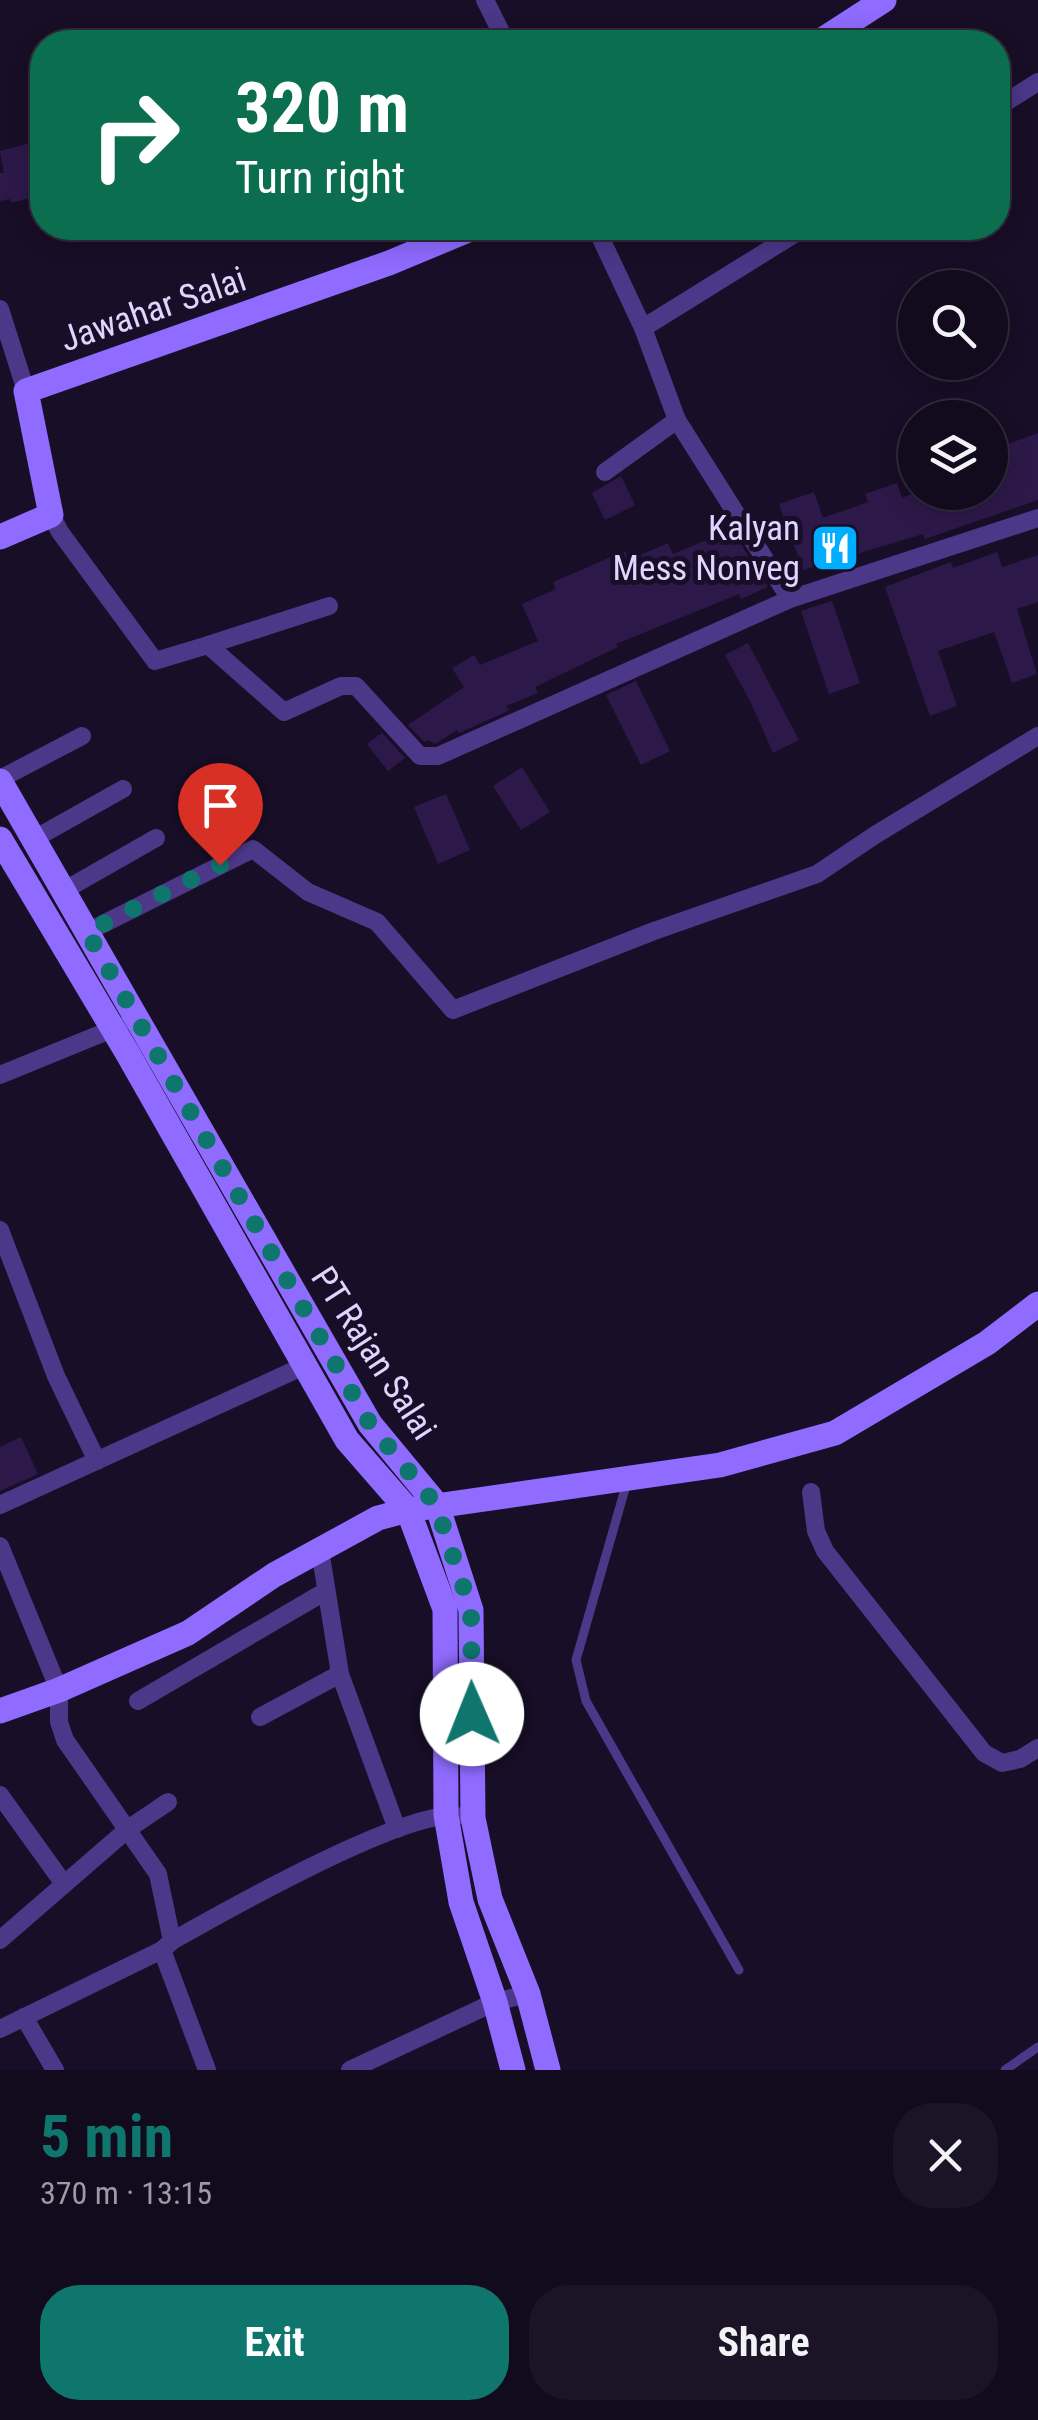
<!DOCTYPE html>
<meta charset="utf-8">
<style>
:root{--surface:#120a1d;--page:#1b1326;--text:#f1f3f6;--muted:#9c9aa4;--line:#312b3b;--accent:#0f766e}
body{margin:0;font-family:"Roboto Condensed",sans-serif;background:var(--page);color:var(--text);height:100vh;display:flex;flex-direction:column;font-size:38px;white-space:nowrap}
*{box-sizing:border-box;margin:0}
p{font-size:32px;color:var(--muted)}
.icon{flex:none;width:55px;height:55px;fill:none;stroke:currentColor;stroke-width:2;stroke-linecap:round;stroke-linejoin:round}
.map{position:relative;height:2070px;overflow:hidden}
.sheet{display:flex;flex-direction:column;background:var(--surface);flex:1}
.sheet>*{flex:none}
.hud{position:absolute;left:30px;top:30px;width:980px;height:210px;border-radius:40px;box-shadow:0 5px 25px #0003,0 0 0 2px var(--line);background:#0b6e4f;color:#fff;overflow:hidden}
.tools{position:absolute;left:898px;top:270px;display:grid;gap:20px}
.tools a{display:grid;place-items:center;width:110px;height:110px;border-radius:50%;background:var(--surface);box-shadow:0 5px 25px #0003,0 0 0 2px var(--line);font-size:50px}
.pin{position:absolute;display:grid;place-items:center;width:85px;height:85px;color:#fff;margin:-102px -42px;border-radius:50% 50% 50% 0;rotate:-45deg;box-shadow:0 0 10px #0007}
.pin .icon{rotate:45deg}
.me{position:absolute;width:110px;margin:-55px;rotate:359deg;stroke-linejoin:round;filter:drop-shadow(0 0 8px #0008)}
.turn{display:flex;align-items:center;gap:35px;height:210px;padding:0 40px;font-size:45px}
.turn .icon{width:130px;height:130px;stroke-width:2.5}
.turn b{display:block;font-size:70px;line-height:85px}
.round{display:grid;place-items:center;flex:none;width:105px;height:105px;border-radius:40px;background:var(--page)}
.headline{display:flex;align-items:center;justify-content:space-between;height:170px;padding:0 40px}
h1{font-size:60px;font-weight:700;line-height:75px;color:var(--accent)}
.primary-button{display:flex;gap:20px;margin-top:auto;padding:20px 40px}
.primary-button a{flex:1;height:115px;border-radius:40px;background:var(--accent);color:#fff;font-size:40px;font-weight:700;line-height:115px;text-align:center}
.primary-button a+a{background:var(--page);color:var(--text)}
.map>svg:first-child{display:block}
.building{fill:#2d1949}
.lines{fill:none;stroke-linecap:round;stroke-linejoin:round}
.lane{stroke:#4c3788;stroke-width:9}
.street{stroke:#4c3788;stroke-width:18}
.secondary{stroke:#8f6bff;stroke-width:25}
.route{stroke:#0f766e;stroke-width:18;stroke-dasharray:0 32.4}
.labels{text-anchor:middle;stroke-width:10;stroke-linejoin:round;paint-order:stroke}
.street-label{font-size:35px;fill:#e2d4ff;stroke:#180e27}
.poi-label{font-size:35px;fill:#e2d4ff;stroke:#180e27;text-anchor:end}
</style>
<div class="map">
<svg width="1038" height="2070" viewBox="0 0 1038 2070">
<rect width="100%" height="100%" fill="#180e27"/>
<!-- building -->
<g class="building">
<path d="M42 140V195L11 203 10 199 0 201V173H4L0 151Z"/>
<path d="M1004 433 1008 444 1038 433V500L925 539 923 534 803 570 779 504 814 492 823 518 868 502 865 494 897 483 902 498 916 492H990V438Z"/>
<path d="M621 476 635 505 605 520 592 493Z"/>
<path d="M735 535 768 587 741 599 739 594 616 644 618 647 535 687 538 693 506 706 509 710 506 712 459 733 457 730 435 744 428 740 424 742 408 725 464 687 452 668 474 655 480 665 538 641 522 604 556 589 553 582 625 551 629 560 668 543 673 554 709 539 712 545Z"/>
<path d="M997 552 1002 567 1038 555V602L1017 609 1037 674 1012 683 994 632 938 651 957 706 930 716 885 587 951 562 953 568Z"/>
<path d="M832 601 860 683 829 694 801 611Z"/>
<path d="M748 643 799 740 773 753 751 703 725 655Z"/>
<path d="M636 681 670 751 641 765 606 695Z"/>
<path d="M382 733 405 758 388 771 367 744Z"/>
<path d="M522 767 550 812 521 830 493 786Z"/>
<path d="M446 794 470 850 438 864 414 807Z"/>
<path d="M21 1437 38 1474 0 1491V1447Z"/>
</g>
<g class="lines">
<!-- lane -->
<g class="lane">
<path d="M627 1482 576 1660 586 1701 739 1970"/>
<path d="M1005 2070 1038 2047"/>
</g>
<!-- street -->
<g class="street">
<path d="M485 0 506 42"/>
<path d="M998 107 1038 82"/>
<path d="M596 228 643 328 677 420 790 599"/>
<path d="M0 309 26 391"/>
<path d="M643 328 804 228"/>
<path d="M605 472 677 420"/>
<path d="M51 515 60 532 155 661 208 645 284 712 341 686H356L420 756H438L790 599 1038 518"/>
<path d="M208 645 329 606"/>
<path d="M0 779 82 736"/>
<path d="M34 839 123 789"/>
<path d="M63 891 156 838"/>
<path d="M87 932 253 849 308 892 377 922 453 1010 654 931 817 874 875 835 1038 736"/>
<path d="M0 1075 120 1026"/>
<path d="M0 1230 56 1376 97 1461"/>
<path d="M811 1492 816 1531 825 1551 984 1753 1002 1763 1020 1759 1038 1748"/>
<path d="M0 1505 306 1365"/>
<path d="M0 1546 59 1690V1722L65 1740 158 1874 172 1941"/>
<path d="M320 1550 340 1674 397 1829"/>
<path d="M138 1701 326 1591"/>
<path d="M260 1717 340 1674"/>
<path d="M0 1795 64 1884"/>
<path d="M0 1940 128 1829 168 1802"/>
<path d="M162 1950 207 2070"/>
<path d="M24 2017 55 2070"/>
<path d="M0 2029 162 1950 172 1941C225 1911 404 1810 457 1816"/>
<path d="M350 2070 495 2002 528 1994"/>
</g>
<!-- secondary -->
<g class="secondary">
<path d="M819 42 884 0"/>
<path d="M0 537 51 515 26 391 389 263 473 228"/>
<path d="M0 781 370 1424 437 1505 471 1610 473 1818 490 1899 528 1994 548 2070"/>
<path d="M0 839 128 1054 347 1440 408 1510 445 1609 446 1815 461 1902 495 2002 513 2070"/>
<path d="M0 1711 59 1690 188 1633 274 1575 378 1518 408 1510 720 1465 835 1433 987 1343 1038 1304"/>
</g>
</g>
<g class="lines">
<!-- route -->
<path class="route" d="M220 865 87 932 370 1424 436 1505 471 1610 472 1714"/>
</g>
<!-- icons -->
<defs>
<g id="restaurant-square" transform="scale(2.5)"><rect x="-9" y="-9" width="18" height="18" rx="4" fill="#00adff" stroke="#180e27"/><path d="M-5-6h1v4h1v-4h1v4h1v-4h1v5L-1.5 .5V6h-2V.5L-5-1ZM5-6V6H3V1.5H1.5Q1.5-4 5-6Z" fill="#fff"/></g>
</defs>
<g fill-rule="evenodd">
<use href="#restaurant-square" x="835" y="548"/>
</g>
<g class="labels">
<!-- street labels -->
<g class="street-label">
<text transform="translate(153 309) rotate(-19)" y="12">Jawahar Salai</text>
<text transform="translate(374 1353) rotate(57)" y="12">PT Rajan Salai</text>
</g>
<!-- poi labels -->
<g class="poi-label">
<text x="800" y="540">Kalyan<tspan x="800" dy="40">Mess Nonveg</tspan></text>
</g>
</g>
</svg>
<div class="tools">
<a><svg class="icon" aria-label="search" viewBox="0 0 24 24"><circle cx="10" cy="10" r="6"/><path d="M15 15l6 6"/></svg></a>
<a><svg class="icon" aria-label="layers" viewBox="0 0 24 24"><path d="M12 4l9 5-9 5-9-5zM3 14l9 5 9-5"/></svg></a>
</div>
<div class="pin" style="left:220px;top:865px;background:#d93025"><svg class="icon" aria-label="arrive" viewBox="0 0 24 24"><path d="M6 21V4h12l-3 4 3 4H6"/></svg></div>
<svg class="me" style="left:472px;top:1714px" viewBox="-20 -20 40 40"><circle r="19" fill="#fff"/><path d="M0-13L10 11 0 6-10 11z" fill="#0f766e"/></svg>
<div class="hud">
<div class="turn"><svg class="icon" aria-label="right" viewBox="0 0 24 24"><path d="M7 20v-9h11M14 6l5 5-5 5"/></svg><div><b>320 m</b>Turn right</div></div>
</div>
</div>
<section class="sheet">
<div class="headline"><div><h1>5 min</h1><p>370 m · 13:15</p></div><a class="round"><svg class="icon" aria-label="close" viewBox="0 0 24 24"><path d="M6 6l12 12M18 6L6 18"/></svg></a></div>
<div class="primary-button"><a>Exit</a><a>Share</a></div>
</section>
